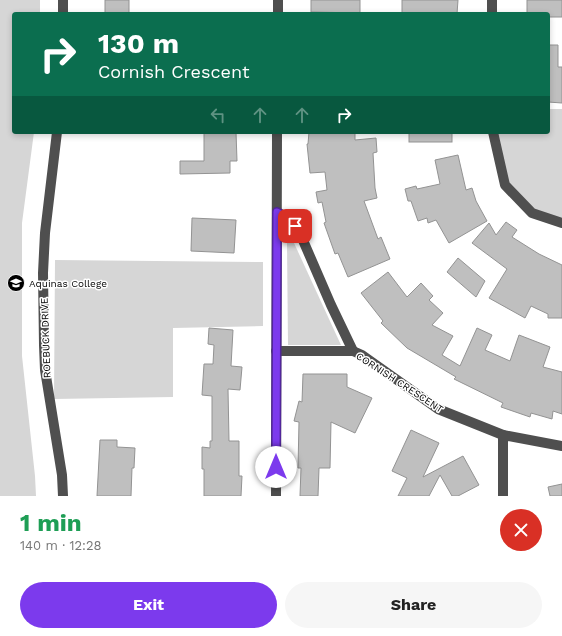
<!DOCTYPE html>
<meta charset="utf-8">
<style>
:root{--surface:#fff;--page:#f6f6f6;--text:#222;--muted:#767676;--accent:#7c3aed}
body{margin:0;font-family:"Work Sans",sans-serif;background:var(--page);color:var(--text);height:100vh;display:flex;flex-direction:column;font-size:15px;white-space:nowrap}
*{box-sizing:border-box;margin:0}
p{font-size:13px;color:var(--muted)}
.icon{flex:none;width:22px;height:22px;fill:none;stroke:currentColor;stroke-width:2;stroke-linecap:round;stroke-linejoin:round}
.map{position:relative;height:496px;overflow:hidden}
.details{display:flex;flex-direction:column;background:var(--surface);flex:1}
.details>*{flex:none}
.banner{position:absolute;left:12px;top:12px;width:538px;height:122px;border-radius:4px;box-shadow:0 2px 6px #0003;background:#0b6e4f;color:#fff;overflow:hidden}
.pin{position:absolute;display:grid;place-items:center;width:34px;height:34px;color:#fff;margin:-17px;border-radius:8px;box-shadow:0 2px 6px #0006}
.me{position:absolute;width:44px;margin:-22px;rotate:0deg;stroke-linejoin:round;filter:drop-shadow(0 0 3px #0008)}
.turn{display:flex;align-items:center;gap:14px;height:84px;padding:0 20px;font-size:18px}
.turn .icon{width:52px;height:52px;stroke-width:2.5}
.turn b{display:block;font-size:28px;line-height:34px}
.lanes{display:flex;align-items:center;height:38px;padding:0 20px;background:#0003;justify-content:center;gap:20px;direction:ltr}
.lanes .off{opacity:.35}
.round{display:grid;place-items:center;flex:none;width:42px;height:42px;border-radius:21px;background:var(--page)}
.headline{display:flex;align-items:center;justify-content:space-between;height:68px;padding:0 20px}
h1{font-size:24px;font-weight:700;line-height:30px;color:#1e9e55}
.primary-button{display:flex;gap:8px;margin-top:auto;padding:8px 20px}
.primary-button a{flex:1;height:46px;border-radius:24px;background:var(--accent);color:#fff;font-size:16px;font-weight:700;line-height:46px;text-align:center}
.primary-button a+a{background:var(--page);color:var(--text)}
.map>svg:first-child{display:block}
.green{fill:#d6d6d6}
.building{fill:#bfbfbf;stroke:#939393}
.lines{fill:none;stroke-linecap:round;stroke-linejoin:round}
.minor{stroke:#4f4f4f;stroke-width:10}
.route-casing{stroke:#51269a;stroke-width:10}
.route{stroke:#7c3aed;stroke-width:7}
.labels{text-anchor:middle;stroke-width:3;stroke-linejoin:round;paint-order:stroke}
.poi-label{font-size:10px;fill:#000;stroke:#fff;text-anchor:start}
.street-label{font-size:10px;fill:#000;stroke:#fff}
</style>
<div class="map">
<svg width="562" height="496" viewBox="0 0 562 496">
<rect width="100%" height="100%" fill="#fff"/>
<!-- green -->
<g class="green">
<path d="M0 0H40V14H14V132H34L22 223V356L35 476 36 496H0Z"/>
<path d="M548 109H562V219L533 209 508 183 497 132H548Z"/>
<path d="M287 243H294L341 345H288Z"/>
<path d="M55 260 263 262V326L173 328V397L54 399Z"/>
</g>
<!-- building -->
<g class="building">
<rect x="105" y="0" width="24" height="14"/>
<path d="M311 0H360V13L311 12Z"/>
<path d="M402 0H458L457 14H402Z"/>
<path d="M527 0H562V17H548V14H527Z"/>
<path d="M548 45H558V67H562V103L548 102Z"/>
<path d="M204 132H236L237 161H230V173L180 174V161H204Z"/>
<path d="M309 132H355V140L376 138 377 152 373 153 375 188 377 198 364 201 378 239 381 237 390 259 348 277 338 253 335 254 324 223 326 222 322 202 318 203 316 192 327 190 325 172 310 173 307 144H308Z"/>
<rect x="409" y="132" width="43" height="10"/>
<path d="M458 155 466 190 472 188 476 201 487 221 449 243 436 220 428 223 427 218 418 221 411 201H408L405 189 416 186 417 189 440 184 435 160Z"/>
<path d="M192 218 236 220 234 253 191 251Z"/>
<path d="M506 222 517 230 512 237 539 254 562 265V318H548V314L531 306 525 318 489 298 507 269 472 243 489 223 496 235Z"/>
<path d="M458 258 485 281 476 297 447 272Z"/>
<path d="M388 272 407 297 421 283 433 296 429 300 443 313 432 325 453 336 442 355 460 366 477 328 492 335 485 350 510 361 519 335 550 347 543 367 562 372V414L553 411 552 419 531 413 530 417 501 407 503 403 454 379 456 377 407 348 381 323 383 321 361 293Z"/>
<path d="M209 328 233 330 231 366 242 367 240 390 228 389 229 441H239V476H242L241 496H204V469H202V447L210 448V441H212V396L202 395 204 364H213L214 345 208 344Z"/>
<path d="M303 374H347V387L372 398 355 433 331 422 330 468H319L318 496H300L301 468H298L299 422 294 421 299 401 302 402Z"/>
<path d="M411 430 439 443 423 477 463 456 479 485 458 496H452L440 475 429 496H398L407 478 392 471Z"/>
<path d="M100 440H117V447L135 448 134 468H132L131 496H97Z"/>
<path d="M562 484V496H550L548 487Z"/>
</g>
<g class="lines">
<!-- minor -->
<g class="minor">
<path d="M492 0V14"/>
<path d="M63 14V0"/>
<path d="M278 14V0"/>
<path d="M57 132 45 233 43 273 44 345 45 370 62 475 63 496"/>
<path d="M493 132 505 185 532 213 562 223"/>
<path d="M277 212 289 219 302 238 331 305 353 351"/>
<path d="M276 351H353L362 355 438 409 503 435 562 446"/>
<path d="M503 435V496"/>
<path d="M276 496 277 132"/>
</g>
</g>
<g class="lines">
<!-- route casing -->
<g class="route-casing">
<path id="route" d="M276 467 277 212 289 219 295 226"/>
</g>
<!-- route -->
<use href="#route" class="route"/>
</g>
<!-- icons -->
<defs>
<g id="school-disc" transform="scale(0.9)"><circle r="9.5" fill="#000" stroke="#fff"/><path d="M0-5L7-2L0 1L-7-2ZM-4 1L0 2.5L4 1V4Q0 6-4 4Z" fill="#fff"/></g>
</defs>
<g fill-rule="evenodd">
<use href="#school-disc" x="16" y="283"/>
</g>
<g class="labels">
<!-- poi labels -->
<g class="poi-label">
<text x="29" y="287">Aquinas College</text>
</g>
<!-- street labels -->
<g class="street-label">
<text transform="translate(45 338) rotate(-92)" y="4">ROEBUCK DRIVE</text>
<text transform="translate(400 382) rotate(33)" y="4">CORNISH CRESCENT</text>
</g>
</g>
</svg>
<div class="pin" style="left:295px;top:226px;background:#d93025"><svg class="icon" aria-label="arrive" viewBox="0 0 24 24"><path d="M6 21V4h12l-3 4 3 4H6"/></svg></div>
<svg class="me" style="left:276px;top:467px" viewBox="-20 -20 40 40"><circle r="19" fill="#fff"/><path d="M0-13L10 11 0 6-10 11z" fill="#7c3aed"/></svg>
<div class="banner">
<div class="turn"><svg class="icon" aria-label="right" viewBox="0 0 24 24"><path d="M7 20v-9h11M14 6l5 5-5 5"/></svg><div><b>130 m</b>Cornish Crescent</div></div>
<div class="lanes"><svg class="icon off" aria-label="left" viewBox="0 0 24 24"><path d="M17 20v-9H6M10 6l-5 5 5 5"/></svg><svg class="icon off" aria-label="ahead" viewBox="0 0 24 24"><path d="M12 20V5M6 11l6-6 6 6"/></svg><svg class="icon off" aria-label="ahead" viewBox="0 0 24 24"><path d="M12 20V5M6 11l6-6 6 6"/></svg><svg class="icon" aria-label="right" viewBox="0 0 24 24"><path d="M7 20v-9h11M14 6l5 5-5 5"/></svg></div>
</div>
</div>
<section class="details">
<div class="headline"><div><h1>1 min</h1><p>140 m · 12:28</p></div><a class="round" style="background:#d93025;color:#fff"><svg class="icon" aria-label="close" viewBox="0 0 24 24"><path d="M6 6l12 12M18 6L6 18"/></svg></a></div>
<div class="primary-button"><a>Exit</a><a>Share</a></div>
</section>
